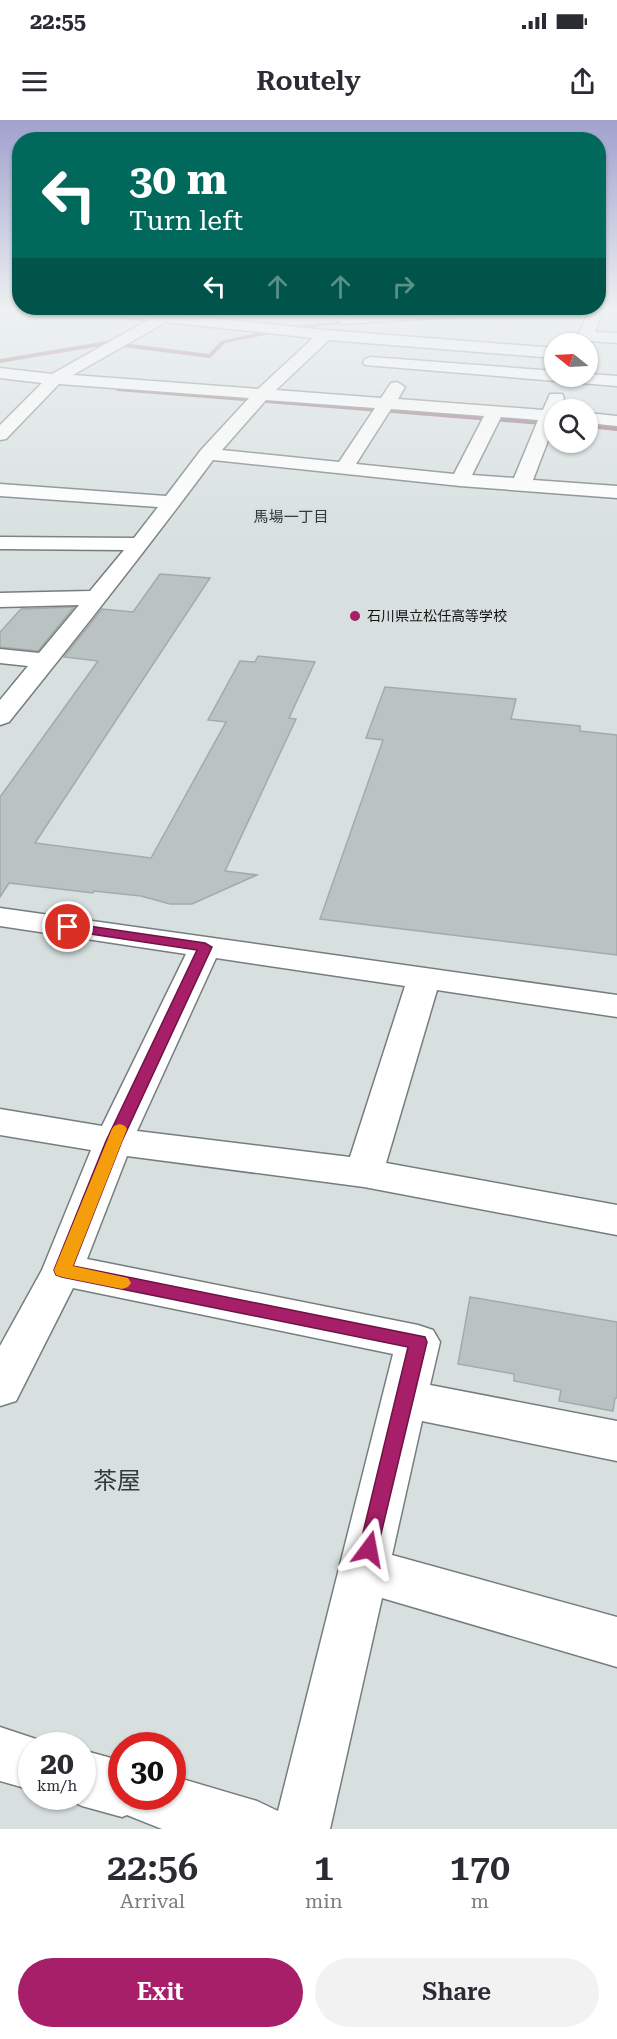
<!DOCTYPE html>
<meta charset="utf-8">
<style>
:root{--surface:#fff;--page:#f2f2f3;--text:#2b2b33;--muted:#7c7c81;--accent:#a61f68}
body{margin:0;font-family:"Roboto Serif","Noto Sans JP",serif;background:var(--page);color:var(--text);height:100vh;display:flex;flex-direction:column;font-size:22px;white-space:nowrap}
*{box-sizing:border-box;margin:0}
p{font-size:20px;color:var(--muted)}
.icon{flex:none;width:33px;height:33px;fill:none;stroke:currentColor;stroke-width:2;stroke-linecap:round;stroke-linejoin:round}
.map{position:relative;height:1709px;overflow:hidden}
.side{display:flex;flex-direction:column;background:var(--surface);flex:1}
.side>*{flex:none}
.banner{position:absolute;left:12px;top:12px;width:594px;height:183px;border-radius:24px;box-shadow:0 2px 4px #0004;background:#00695c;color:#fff;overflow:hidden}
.needle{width:39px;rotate:288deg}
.tools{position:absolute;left:544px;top:213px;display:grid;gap:12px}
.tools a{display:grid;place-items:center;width:54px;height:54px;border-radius:50%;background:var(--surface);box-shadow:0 2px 4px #0004;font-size:30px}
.speed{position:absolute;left:18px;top:1612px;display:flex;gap:12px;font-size:30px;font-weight:700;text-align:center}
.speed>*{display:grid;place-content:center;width:78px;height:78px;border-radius:50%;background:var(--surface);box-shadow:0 2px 4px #0004;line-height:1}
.speed small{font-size:15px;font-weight:400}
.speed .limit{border:9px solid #d22;background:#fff;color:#111}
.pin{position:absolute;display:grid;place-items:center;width:51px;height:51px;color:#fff;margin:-26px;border:3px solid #fff;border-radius:50%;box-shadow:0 2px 6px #0007}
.me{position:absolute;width:66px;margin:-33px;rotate:13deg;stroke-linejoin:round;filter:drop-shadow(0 0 4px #0008)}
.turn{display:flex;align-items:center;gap:21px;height:126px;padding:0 18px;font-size:27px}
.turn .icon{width:78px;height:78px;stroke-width:2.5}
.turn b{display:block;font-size:42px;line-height:51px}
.lanes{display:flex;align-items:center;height:57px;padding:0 18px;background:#0003;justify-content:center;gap:30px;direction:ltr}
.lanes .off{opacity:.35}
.eta{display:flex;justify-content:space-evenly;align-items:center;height:102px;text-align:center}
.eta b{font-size:36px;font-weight:600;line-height:42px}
.cta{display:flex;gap:12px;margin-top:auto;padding:12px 18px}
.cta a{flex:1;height:69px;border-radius:36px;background:var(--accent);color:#fff;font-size:24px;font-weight:600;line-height:69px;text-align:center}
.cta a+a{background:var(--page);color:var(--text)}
.status{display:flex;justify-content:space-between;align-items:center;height:42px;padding:0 30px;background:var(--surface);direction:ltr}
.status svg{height:16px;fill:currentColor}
header{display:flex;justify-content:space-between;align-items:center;height:78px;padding:0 18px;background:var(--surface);font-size:27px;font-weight:600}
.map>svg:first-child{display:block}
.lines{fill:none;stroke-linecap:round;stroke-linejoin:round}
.stream{fill:#9b627a;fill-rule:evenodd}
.building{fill:#bac3c1;stroke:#a2abaa;stroke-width:1.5}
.minor-casing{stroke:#757e7d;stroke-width:3}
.minor{fill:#fff;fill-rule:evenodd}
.route{fill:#a61f68;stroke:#6c1444;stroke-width:1.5}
.slow{fill:#f59e0b}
.poi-dot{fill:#a61f68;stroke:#d7e0df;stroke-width:2}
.labels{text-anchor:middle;stroke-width:5;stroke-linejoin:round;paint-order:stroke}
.far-poi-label{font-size:14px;fill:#101312;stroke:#d7e0df;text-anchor:start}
.far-neighbourhood-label{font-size:15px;fill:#323938;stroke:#d7e0df}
.near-quarter-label{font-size:24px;fill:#323938;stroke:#d7e0df}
</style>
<div class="status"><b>22:55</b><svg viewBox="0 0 49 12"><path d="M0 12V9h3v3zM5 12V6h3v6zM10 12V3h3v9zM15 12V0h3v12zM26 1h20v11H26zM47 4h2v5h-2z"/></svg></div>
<header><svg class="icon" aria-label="menu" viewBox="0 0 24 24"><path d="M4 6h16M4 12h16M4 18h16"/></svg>Routely<svg class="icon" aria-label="share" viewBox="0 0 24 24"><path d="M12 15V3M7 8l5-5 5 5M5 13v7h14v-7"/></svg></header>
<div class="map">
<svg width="617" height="1709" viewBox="0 0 617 1709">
<rect width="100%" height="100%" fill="#d7e0df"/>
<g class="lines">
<!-- stream -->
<g class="stream">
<path d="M483 191H520L465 196 462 194Z"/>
<path d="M355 200 357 203 307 207 304 205Z"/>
<path d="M273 210 275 213 225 223 210 238 107 225 0 243V239L107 221 209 234 221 221Z"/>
<path d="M115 268 555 302V306L117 271Z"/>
<path d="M588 304 617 307V311L588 308Z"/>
</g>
</g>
<!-- building -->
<g class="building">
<path d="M160 454 210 458 35 723 151 738 226 602 208 600 240 541 255 542 258 536 315 542 289 598 296 599 225 751 257 755 192 784H170L141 776 94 771 93 773 9 763 0 777V677L98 541 64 537 102 489 133 492Z"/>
<path d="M74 487 38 531 0 527V512L21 489Z"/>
<path d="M385 567 516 579 511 599 580 606V611L617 615V835L320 799 383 620 366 618Z"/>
<path d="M470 1177 617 1202V1278H615L613 1291 559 1281 561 1270 514 1261V1254L458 1244Z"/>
</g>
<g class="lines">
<!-- minor casing -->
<g class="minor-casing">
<g id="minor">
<path d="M100 191H171L175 194 325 210 555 228V238L329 220 276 270 381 278 391 263 397 262 405 267 398 279 543 290 550 274H562L564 278 560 290H555V302L533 360 617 366V378L460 366 213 340C147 429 78 516 9 602L0 605V580L28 546 0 543V529L39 533 79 485 0 487V473L90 471 124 430 0 429V417L134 418 158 387 0 376V364L166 376 201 330 249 278 59 264 6 319 0 320V305L42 263 0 258V248L52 254 148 200 107 195ZM166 202 313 218 258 269 73 255ZM266 280 375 288 339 342 222 330ZM391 289 484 296 454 354 356 344ZM501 297 538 300 514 358 472 355Z"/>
<path d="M406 191H485L478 195 343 204 336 200 343 196Z"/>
<path d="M589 191H603L595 212 617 213V223L591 221 588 227V224H574Z"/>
<path d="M371 237 555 251V256H588V254L617 256V266L365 245 363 242 365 239Z"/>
<path d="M588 293 617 296V306L588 303Z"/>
<path d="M0 788 617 875V897L437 870 386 1043 617 1085V1115L364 1067 127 1036 87 1139 418 1205 433 1210 440 1222 430 1265 617 1301V1341L422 1301 392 1435 617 1497V1547L382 1478 330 1709H162L127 1695 122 1697 82 1686 62 1677H82V1630L122 1641V1677H172V1656L257 1681 278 1691 393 1234 73 1168 16 1281 0 1286V1226L42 1150 91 1030 0 1015V989L102 1006 186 834 0 806ZM216 838 405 866 350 1037 137 1011Z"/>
<path d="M0 1607 51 1624 52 1626H32V1670L0 1661Z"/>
</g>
</g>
<!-- minor -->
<use href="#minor" class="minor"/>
</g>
<!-- sky -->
<linearGradient id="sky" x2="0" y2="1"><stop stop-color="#a1a1ce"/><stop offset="0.44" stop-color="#edf1f1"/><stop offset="1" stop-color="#edf1f1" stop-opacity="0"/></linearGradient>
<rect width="617" height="431" fill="url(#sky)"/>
<!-- route -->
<path class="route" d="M68 803 205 823 212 827 122 1021 73 1146 425 1217 427 1222 376 1435 369 1438 362 1435 359 1429 408 1227 62 1157 56 1155 54 1150 106 1021 197 830 64 810 62 807Z"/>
<!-- slow -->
<path class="slow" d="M120 1004 125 1006 127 1009 73 1146 128 1158 131 1163 128 1167 122 1169 62 1157 56 1155 54 1150 112 1009 114 1006Z"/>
<!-- markers -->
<circle class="poi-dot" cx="355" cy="496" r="6"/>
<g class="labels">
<!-- far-poi labels -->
<g class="far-poi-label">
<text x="367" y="501">石川県立松任高等学校</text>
</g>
<!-- far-neighbourhood labels -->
<g class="far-neighbourhood-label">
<text x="291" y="402">馬場一丁目</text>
</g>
<!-- near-quarter labels -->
<g class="near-quarter-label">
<text x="117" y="1369">茶屋</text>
</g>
</g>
</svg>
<div class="tools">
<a><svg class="needle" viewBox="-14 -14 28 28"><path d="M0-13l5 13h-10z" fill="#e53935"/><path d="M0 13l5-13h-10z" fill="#7c7c81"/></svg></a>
<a><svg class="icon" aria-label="search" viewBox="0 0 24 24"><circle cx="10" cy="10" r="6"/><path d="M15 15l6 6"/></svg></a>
</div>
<div class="speed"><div>20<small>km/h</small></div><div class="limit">30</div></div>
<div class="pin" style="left:68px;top:807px;background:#d93025"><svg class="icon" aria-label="arrive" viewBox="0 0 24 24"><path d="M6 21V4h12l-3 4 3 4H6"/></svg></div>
<svg class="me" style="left:369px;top:1429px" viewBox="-20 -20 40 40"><path d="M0-17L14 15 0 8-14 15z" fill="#a61f68" stroke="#fff" stroke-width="4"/></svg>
<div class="banner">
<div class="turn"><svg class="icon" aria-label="left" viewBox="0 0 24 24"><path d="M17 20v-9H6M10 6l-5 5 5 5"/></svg><div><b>30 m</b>Turn left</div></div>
<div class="lanes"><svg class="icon" aria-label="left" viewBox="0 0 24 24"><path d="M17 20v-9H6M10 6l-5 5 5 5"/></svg><svg class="icon off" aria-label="ahead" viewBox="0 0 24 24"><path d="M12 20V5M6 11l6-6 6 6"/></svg><svg class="icon off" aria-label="ahead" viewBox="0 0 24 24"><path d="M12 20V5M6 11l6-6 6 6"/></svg><svg class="icon off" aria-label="right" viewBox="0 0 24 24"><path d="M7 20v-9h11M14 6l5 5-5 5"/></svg></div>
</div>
</div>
<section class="side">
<div class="eta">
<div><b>22:56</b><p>Arrival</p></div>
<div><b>1</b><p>min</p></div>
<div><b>170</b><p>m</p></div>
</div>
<div class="cta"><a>Exit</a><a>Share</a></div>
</section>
